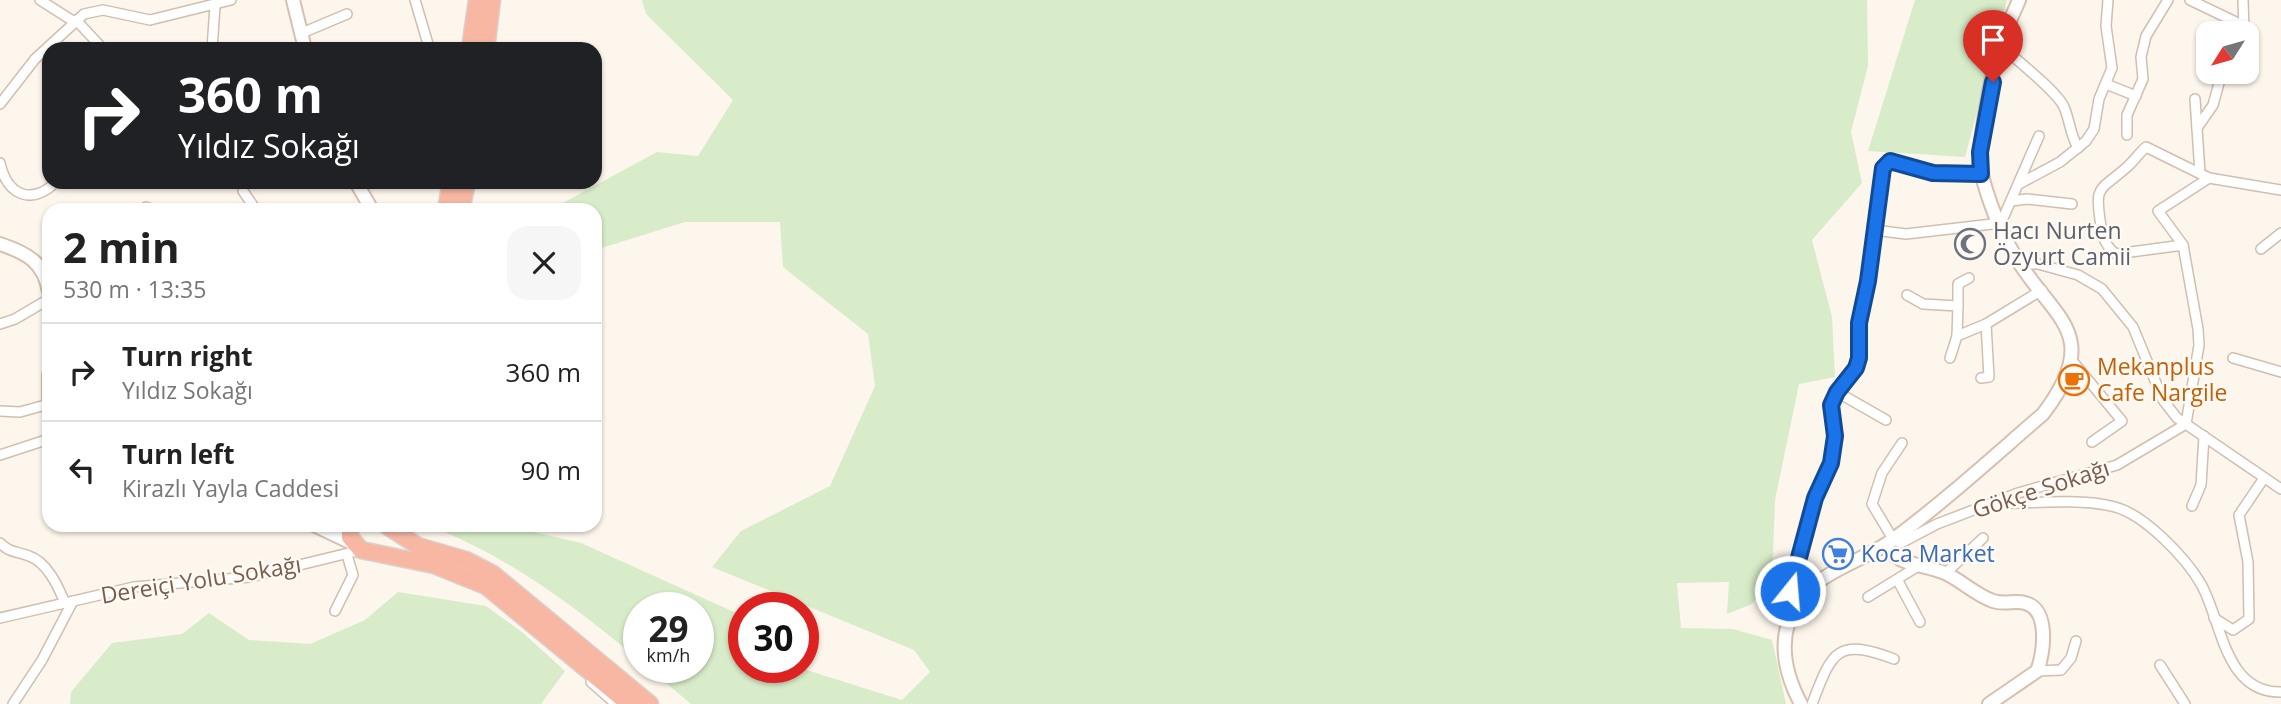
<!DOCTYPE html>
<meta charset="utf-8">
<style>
:root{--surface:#fff;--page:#f6f6f6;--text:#222;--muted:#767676;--line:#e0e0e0}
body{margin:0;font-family:"Open Sans",sans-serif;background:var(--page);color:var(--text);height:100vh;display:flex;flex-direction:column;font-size:26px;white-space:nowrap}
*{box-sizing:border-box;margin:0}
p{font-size:23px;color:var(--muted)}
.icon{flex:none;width:38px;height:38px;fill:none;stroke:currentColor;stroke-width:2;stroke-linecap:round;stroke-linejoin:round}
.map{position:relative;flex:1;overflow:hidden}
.side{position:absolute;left:42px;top:203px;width:560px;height:329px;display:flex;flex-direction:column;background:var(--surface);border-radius:21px;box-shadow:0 2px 5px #0004}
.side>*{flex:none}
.banner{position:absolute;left:42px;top:42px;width:560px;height:147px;border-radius:21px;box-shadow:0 2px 5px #0004;background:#202124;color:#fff;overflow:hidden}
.needle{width:46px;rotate:233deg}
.tools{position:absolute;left:2196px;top:21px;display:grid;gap:14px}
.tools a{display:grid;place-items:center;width:63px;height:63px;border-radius:14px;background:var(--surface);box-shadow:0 2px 5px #0004;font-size:35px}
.speed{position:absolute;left:623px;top:592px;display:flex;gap:14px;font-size:35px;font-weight:700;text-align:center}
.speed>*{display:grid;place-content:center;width:91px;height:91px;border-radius:50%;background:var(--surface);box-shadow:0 2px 5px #0004;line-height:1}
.speed small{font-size:18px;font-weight:400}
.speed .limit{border:10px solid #d22;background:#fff;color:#111}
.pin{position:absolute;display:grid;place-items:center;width:60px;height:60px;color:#fff;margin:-72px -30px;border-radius:50% 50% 50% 0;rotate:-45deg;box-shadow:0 0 7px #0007}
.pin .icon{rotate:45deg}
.me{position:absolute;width:77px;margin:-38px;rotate:17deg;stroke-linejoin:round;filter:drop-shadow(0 0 5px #0008)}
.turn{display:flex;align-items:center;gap:24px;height:147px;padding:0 21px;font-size:32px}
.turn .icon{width:91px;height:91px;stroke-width:2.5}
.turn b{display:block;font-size:49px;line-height:60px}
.round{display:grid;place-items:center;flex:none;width:74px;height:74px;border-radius:21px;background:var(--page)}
.overview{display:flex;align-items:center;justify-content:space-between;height:119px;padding:0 21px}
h1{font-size:42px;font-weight:700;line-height:52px}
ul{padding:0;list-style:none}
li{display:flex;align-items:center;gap:21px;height:98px;padding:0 21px;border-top:2px solid var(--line)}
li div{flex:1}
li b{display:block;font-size:26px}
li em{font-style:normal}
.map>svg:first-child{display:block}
.green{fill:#d8ecc9}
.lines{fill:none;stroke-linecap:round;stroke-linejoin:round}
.street-casing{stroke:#d1beb0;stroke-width:12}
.secondary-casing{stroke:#d6c0b0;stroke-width:16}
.highway-casing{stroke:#dad1cd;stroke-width:19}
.street{stroke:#fff;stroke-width:9}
.secondary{stroke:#fff;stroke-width:12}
.highway{stroke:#f7b7a3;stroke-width:16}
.route-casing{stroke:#114b97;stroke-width:18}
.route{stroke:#1a73e8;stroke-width:12}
.labels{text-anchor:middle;stroke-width:5;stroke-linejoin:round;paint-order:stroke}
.worship-label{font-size:23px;fill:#5b616d;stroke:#fffaf3;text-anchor:start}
.food-label{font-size:23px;fill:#c56008;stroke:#fffaf3;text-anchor:start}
.street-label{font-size:23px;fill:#7a5c4d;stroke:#fffaf3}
.shop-label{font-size:23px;fill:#366cbe;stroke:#fffaf3;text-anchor:start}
</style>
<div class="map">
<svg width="2281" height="704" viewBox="0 0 2281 704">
<rect width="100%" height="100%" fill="#fdf6ec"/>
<!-- green -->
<g class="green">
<path d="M642 0H1867L1868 66 1851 132 1862 183 1812 240 1832 317 1835 377 1799 384 1775 500 1772 580 1752 604 1727 614 1729 582 1677 583 1681 628 1733 629 1772 640 1786 704H691L647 667H698V607H639V660C577 608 514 561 440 530L436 525H502L581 543 743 616 738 648 744 650V667H797L902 700 930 672 914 650 712 567 741 531 830 486 875 386 868 334 783 267 780 222H685L595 250V210H550L657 152 698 156 733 100 646 14Z"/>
<path d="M1915 0H2007L1965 157 1868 151Z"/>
<path d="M398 592 486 606 523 633 565 671 541 704H70L71 692 112 643 182 634 209 613 249 640 310 644 365 620Z"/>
</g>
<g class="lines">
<!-- street casing -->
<g class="street-casing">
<g id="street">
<path d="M40 0 73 21"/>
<path d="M415 0 428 44 426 49"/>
<path d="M2190 0 2242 25 2245 33"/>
<path d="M2243 0 2244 30"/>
<path d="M76 20 103 49"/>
<path d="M302 33 347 14"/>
<path d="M2000 45C2014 58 2057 91 2064 107 2070 121 2070 134 2078 148"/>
<path d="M212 49 215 6"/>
<path d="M2106 84 2136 96"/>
<path d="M2195 99 2200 173"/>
<path d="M0 104 35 59 84 14 103 10 150 20 231 0"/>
<path d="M2197 128 2213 105 2222 72"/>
<path d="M2127 135V115L2143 79 2141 57 2146 36 2168 0"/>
<path d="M0 163C7 195 31 206 56 182"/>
<path d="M2019 184 2060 162 2086 141 2094 129 2099 99 2112 68 2106 26 2108 0"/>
<path d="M243 191 256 210"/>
<path d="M2011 201 2027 199 2072 204"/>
<path d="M143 210 146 207 154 210"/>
<path d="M1874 230 1906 234 2001 223 2039 136"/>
<path d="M2183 245 2116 254C2106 247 2103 238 2101 226 2094 184 2099 192 2127 167 2134 161 2139 153 2146 147L2209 178"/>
<path d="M2261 249 2281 233"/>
<path d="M2021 264H2038L2078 275 2102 289 2133 327 2163 400 2177 418 2281 489"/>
<path d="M1907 295 1923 304 1958 306 1957 336"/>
<path d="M1958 306V284L1969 278"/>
<path d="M0 324 15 319 49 299"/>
<path d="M1950 358 1957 336 1986 324 2042 290"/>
<path d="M2070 358 2122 421 2092 442"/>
<path d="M2233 358 2281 372"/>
<path d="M1981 378 1989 377 1986 324"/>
<path d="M1837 392 1886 420"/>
<path d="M0 411 20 412 49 404"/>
<path d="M1902 443 1882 473 1872 504 1893 539 1901 543 1937 524 2018 493 2117 465 2186 424 2199 345 2198 329 2183 245 2158 211 2209 178 2281 190"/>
<path d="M0 455 49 439"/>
<path d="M1997 504C2032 503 2082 498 2115 507 2145 515 2186 558 2201 584 2222 621 2224 693 2281 692"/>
<path d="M2192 506 2201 485 2204 436"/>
<path d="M0 543C10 553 16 551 29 556 47 562 58 586 65 603"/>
<path d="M1946 573 1983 538"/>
<path d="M1898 581 1920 622"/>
<path d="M1868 597 1920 565"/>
<path d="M1798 601 1790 591 1815 498 1831 463 1834 436 1831 405 1837 392 1856 368 1859 358V323L1868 281 1883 168 1890 161 1932 173 1981 174"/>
<path d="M1769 607 1790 618"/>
<path d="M335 611 353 575 347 555"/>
<path d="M0 618 134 587 250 577 361 550"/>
<path d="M2214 618 2233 630 2249 619 2248 562 2239 515 2264 478"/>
<path d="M2160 665 2185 704"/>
<path d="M2037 671 2061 670 2071 658 2076 641"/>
<path d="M591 682 616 704"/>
<path d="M13 704 42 660 73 601"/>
<path d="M1812 704C1832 652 1836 637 1894 659"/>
</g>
</g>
<!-- secondary casing -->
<g class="secondary-casing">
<g id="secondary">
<path d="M293 0 305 49"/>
<path d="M356 182 372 210"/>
<path d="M0 244C27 253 44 262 49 292"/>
<path d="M49 375V405"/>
<path d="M314 525 352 543"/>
<path d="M1885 545C1897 567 1925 563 1947 574 1963 582 1976 595 1993 601 2004 605 2015 600 2025 603 2050 609 2044 654 2037 671L1989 704"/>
<path d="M1801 704C1784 672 1776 636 1798 603 1817 572 1863 561 1891 541 1944 502 1993 457 2043 414 2105 332 2052 319 2015 256 2001 233 1987 198 1981 171 1976 148 1993 69 2000 44 2005 29 2013 15 2019 0"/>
</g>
</g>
<!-- highway casing -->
<g class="highway-casing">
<g id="highway">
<path d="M470 49 477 0"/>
<path d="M486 49 492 0"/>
<path d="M446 210 451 182"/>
<path d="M461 210 467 182"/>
<path d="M350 525V537L361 550 434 565 486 586 629 704"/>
<path d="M387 526 418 546 466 560 493 574 650 704"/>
</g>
</g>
<!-- street -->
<use href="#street" class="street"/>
<!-- secondary -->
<use href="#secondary" class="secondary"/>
<!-- highway -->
<use href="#highway" class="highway"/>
</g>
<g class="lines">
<!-- route casing -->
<g class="route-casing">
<path id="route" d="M1790 591 1815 498 1831 463 1835 436 1831 405 1837 392 1856 368 1859 358V323L1868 281 1883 168 1890 161 1933 173 1981 174 1980 152 1993 82"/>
</g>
<!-- route -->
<use href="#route" class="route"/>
</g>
<!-- icons -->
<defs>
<g id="mosque-ring" transform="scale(1.575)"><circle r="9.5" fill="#fffaf3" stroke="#6b7280" stroke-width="1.5"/><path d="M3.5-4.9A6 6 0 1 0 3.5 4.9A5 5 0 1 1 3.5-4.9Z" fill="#6b7280"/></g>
<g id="cafe-ring" transform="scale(1.575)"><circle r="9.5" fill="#fffaf3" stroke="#e8710a" stroke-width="1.5"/><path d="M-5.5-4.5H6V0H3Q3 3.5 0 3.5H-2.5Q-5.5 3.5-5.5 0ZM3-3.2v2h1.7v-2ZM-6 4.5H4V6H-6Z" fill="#e8710a"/></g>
<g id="supermarket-ring" transform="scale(1.575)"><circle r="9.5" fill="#fffaf3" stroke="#3f7fe0" stroke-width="1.5"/><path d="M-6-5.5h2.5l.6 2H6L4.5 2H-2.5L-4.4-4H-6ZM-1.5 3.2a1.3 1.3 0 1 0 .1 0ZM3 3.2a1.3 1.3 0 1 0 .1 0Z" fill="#3f7fe0"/></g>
</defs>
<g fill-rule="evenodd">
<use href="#mosque-ring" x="1970" y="244"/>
<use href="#cafe-ring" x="2074" y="380"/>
<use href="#supermarket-ring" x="1838" y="554"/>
</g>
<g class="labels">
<!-- worship labels -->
<g class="worship-label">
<text x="1993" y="239">Hacı Nurten<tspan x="1993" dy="26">Özyurt Camii</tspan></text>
</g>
<!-- food labels -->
<g class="food-label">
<text x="2097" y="375">Mekanplus<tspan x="2097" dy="26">Cafe Nargile</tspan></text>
</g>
<!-- street labels -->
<g class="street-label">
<text transform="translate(2041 489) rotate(-18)" y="8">Gökçe Sokağı</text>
<text transform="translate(201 580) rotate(-9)" y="8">Dereiçi Yolu Sokağı</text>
</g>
<!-- shop labels -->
<g class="shop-label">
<text x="1861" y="562">Koca Market</text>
</g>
</g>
</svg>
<div class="tools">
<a><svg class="needle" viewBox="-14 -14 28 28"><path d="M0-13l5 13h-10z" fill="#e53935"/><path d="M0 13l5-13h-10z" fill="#767676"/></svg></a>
</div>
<div class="speed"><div>29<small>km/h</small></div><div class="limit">30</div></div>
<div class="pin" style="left:1993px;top:82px;background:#d93025"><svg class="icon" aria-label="arrive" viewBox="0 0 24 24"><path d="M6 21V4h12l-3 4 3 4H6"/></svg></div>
<svg class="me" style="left:1790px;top:591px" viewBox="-20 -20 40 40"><circle r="17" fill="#1a73e8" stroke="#fff" stroke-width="3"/><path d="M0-11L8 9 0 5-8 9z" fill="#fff"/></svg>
<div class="banner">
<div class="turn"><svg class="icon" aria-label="right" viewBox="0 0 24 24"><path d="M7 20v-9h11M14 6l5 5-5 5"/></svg><div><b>360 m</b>Yıldız Sokağı</div></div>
</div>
<section class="side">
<div class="overview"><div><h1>2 min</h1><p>530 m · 13:35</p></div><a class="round"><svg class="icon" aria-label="close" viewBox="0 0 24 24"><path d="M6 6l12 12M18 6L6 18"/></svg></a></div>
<ul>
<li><svg class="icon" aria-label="right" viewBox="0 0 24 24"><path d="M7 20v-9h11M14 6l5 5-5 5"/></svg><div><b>Turn right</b><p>Yıldız Sokağı</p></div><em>360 m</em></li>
<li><svg class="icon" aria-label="left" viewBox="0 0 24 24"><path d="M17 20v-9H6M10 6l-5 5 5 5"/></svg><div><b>Turn left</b><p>Kirazlı Yayla Caddesi</p></div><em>90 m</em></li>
</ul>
</section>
</div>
